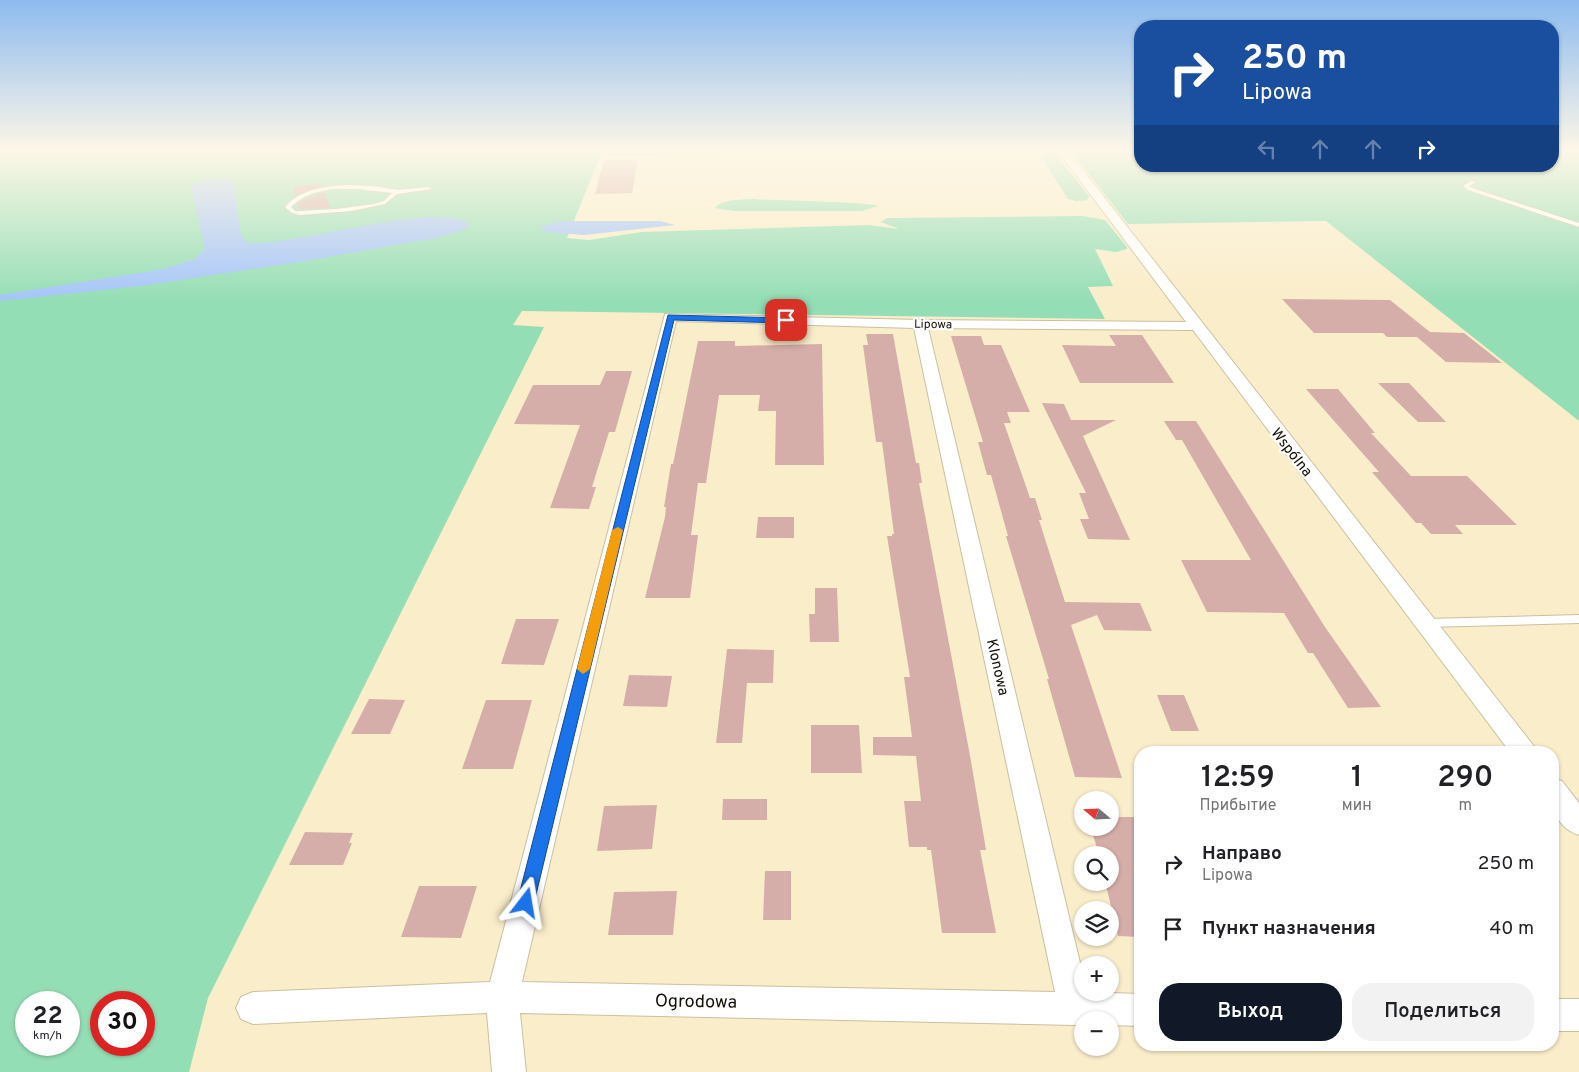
<!DOCTYPE html>
<html lang="ru">
<meta charset="utf-8">
<style>
:root{--surface:#fff;--page:#f2f2f2;--text:#202124;--muted:#757577;--accent:#111827}
body{margin:0;font-family:Overpass,sans-serif;background:var(--page);color:var(--text);height:100vh;display:flex;flex-direction:column;font-size:19px;white-space:nowrap}
*{box-sizing:border-box;margin:0}
p{font-size:16px;color:var(--muted)}
.icon{flex:none;width:28px;height:28px;fill:none;stroke:currentColor;stroke-width:2;stroke-linecap:round;stroke-linejoin:round}
.map{position:relative;flex:1;overflow:hidden}
.drawer{position:absolute;left:1134px;top:746px;width:425px;height:305px;display:flex;flex-direction:column;background:var(--surface);border-radius:20px;box-shadow:0 1px 4px #0004}
.drawer>*{flex:none}
.banner{position:absolute;left:1134px;top:20px;width:425px;height:152px;border-radius:20px;box-shadow:0 1px 4px #0004;background:#1a4fa0;color:#fff;overflow:hidden}
.needle{width:32px;rotate:289deg}
.fabs{position:absolute;left:1074px;top:791px;display:grid;gap:10px}
.fabs a{display:grid;place-items:center;width:45px;height:45px;border-radius:50%;background:var(--surface);box-shadow:0 1px 4px #0004;font-size:25px}
.speed{position:absolute;left:15px;top:991px;display:flex;gap:10px;font-size:25px;font-weight:700;text-align:center}
.speed>*{display:grid;place-content:center;width:65px;height:65px;border-radius:50%;background:var(--surface);box-shadow:0 1px 4px #0004;line-height:1}
.speed small{font-size:12px;font-weight:400}
.speed .limit{border:8px solid #d22;background:#fff;color:#111}
.pin{position:absolute;display:grid;place-items:center;width:42px;height:42px;color:#fff;margin:-21px;border-radius:10px;box-shadow:0 2px 8px #0006}
.me{position:absolute;width:55px;margin:-28px;rotate:14deg;stroke-linejoin:round;filter:drop-shadow(0 0 4px #0008)}
.turn{display:flex;align-items:center;gap:18px;height:105px;padding:0 25px;font-size:22px}
.turn .icon{width:65px;height:65px;stroke-width:2.5}
.turn b{display:block;font-size:35px;line-height:42px}
.lanes{display:flex;align-items:center;height:48px;padding:0 25px;background:#0003;justify-content:center;gap:25px;direction:ltr}
.lanes .off{opacity:.35}
.eta{display:flex;justify-content:space-evenly;align-items:center;height:85px;text-align:center}
.eta b{font-size:30px;font-weight:600;line-height:35px}
.action{display:flex;gap:10px;margin-top:auto;padding:10px 25px}
.action a{flex:1;height:58px;border-radius:20px;background:var(--accent);color:#fff;font-size:20px;font-weight:600;line-height:58px;text-align:center}
.action a+a{background:var(--page);color:var(--text)}
ul{padding:0;list-style:none}
li{display:flex;align-items:center;gap:15px;height:65px;padding:0 25px}
li div{flex:1}
li b{display:block;font-size:19px}
li em{font-style:normal}
.map>svg:first-child{display:block}
.green{fill:#94deb5;fill-rule:evenodd}
.water{fill:#a4c5f9}
.lines{fill:none;stroke-linecap:round;stroke-linejoin:round}
.stream{stroke:#a4c5f9;stroke-width:4}
.building{fill:#d6aea9}
.service-casing{stroke:#ccbf9e;stroke-width:2}
.minor-casing{stroke:#ccbf9e;stroke-width:2}
.service{fill:#fff;fill-rule:evenodd}
.minor{fill:#fff;fill-rule:evenodd}
.route{fill:#1a73e8;stroke:#114b97}
.slow{fill:#f59e0b}
.labels{text-anchor:middle;stroke-width:4.5;stroke-linejoin:round;paint-order:stroke}
.far-street-label{font-size:12px;fill:#130e04;stroke:#fff}
.street-label{font-size:15px;fill:#130e04;stroke:#fff}
.near-street-label{font-size:18px;fill:#130e04;stroke:#fff}
</style>
<div class="map">
<svg width="1579" height="1072" viewBox="0 0 1579 1072">
<rect width="100%" height="100%" fill="#faedca"/>
<!-- green -->
<g class="green">
<path d="M0 151H602L567 238 589 240 642 232 868 225 899 229 881 222 887 218H893L1082 216 1105 220 1127 247V249L1116 252 1095 249 1113 286 1088 287 1105 319 522 311 513 325 544 327 208 998 189 1072H0ZM26 1002H69V1045H26ZM101 1002H144V1045H101Z"/>
<path d="M609 151H734L737 153 619 157 609 155Z"/>
<path d="M1043 151 1054 153 1089 196 1087 200 1076 201 1068 199 1040 155Z"/>
<path d="M1071 151H1140V166H1552L1553 151H1579V421L1326 221 1128 224Z"/>
<path d="M751 199C768 200 872 202 878 206L862 211H734L715 208C722 199 740 200 751 199Z"/>
</g>
<!-- water -->
<g class="water">
<path d="M225 178 233 181 241 236 248 243C298 246 436 200 470 224L466 229 436 238 299 262 140 286 0 301V295L163 269 195 259 205 248 191 186 204 180Z"/>
<path d="M562 221H660L675 225 584 235 546 232 539 227Z"/>
</g>
<g class="lines">
<!-- stream -->
<path class="stream" d="M210 151V160"/>
</g>
<!-- building -->
<g class="building">
<path d="M638 159 632 193 595 194 604 160Z"/>
<path d="M321 183 322 186 295 196 293 187Z"/>
<path d="M325 192 330 208 299 209 297 204 301 201Z"/>
<path d="M1282 299 1390 300 1430 332 1464 333 1502 363 1446 362 1417 337H1387L1383 333H1314Z"/>
<path d="M866 334H893L916 463H919L922 483H919L971 761 986 850H980L996 933H942L931 850H927V847H909L904 801H921L916 756 873 755V737H912L904 677H910L887 536H892V534H894L882 442H876L863 345H868Z"/>
<path d="M1109 335H1142L1174 383H1080L1062 345 1116 346Z"/>
<path d="M951 336H981L984 345H1001L1030 412H1007L1011 423H1004L1030 498H1035L1042 520H1039L1065 602 1140 603 1152 631 1104 630 1097 615 1071 625 1122 778 1075 777 1047 679H1049L1006 536H1008L991 475H987L978 442H983Z"/>
<path d="M698 341H735V346L822 344 824 465H775L776 411H758L760 395H719L706 483H698L691 535H698L690 598H645L665 517 666 507H664L671 464H673Z"/>
<path d="M606 371H632L615 432H609L592 487H596L589 509 550 508 580 425 514 424 533 385H600Z"/>
<path d="M1378 383H1409L1446 422H1418Z"/>
<path d="M1306 389H1338L1375 433H1371L1411 476H1467L1517 525H1455L1463 534H1431L1421 523H1416L1372 472H1379Z"/>
<path d="M1042 403 1064 404 1071 420H1116L1083 436 1130 540 1088 539 1080 519H1089L1079 493H1086Z"/>
<path d="M1164 421H1196L1325 627 1381 707 1348 708 1313 653H1308L1284 613 1207 612 1181 560H1251L1182 440H1176Z"/>
<path d="M758 517H794V538H756Z"/>
<path d="M815 588H837L839 642H810L809 614H815Z"/>
<path d="M516 619H559L544 665 501 664Z"/>
<path d="M727 649 774 650 773 683H747L742 743H716Z"/>
<path d="M629 675 672 676 667 707 623 706Z"/>
<path d="M1157 695H1184L1199 731H1171Z"/>
<path d="M369 699 405 700 390 734H351Z"/>
<path d="M486 700H532L513 769H462Z"/>
<path d="M811 725H859L862 773H811Z"/>
<path d="M723 799H767V820H722Z"/>
<path d="M657 805 652 849 597 851 604 806Z"/>
<path d="M1110 817H1140V937L1118 936 1106 885 1110 882V855H1099L1091 828H1110Z"/>
<path d="M305 832 353 833 349 843H352L343 865H289Z"/>
<path d="M765 871H791V920H763Z"/>
<path d="M419 886H477L461 938 401 937Z"/>
<path d="M677 891 673 935H608L614 892Z"/>
</g>
<g class="lines">
<!-- service casing -->
<g class="service-casing">
<g id="service">
<path d="M1471 181 1476 182 1469 186 1472 188 1579 223V227L1468 190 1463 186Z"/>
<path d="M346 185 372 186 398 190 429 187 432 189 397 194 385 204 351 211 300 215 292 213 285 207C301 189 323 187 346 185ZM332 189H359L392 193 384 201 374 204 337 209 300 211H295L291 207C303 195 316 192 332 189Z"/>
<path d="M1579 615V623L1425 627 1421 626 1419 623 1421 620 1425 619Z"/>
</g>
</g>
<!-- minor casing -->
<g class="minor-casing">
<g id="minor">
<path d="M1058 151H1068L1533 745 1537 752H1510L1193 330 928 328 1082 971V992L1140 994V1026L1110 1025V1020H1082V1025H1075L520 1013 526 1072H492L487 1013 253 1024 241 1019 236 1008 241 997 253 992 490 982 665 314 920 320 1186 322ZM676 321 914 328 1055 992 522 982Z"/>
<path d="M1552 778 1562 781 1579 803V835C1552 826 1552 803 1552 778Z"/>
<rect x="1552" y="999" width="27" height="32"/>
</g>
</g>
<!-- service -->
<use href="#service" class="service"/>
<!-- minor -->
<use href="#minor" class="minor"/>
</g>
<!-- sky -->
<linearGradient id="sky" x2="0" y2="1"><stop stop-color="#8dbbef"/><stop offset="0.5" stop-color="#fdf7e7"/><stop offset="1" stop-color="#fdf7e7" stop-opacity="0"/></linearGradient>
<rect width="1579" height="301" fill="url(#sky)"/>
<!-- route -->
<path class="route" d="M668 315 786 318 789 320 786 323 674 320 534 903 532 908 526 910 520 908 517 903Z"/>
<!-- slow -->
<path class="slow" d="M618 527 623 530 590 669 583 674 577 669 612 530Z"/>
<g class="labels">
<!-- far-street labels -->
<g class="far-street-label">
<text transform="translate(933 324) rotate(1)" y="4">Lipowa</text>
</g>
<!-- street labels -->
<g class="street-label">
<text transform="translate(1292 452) rotate(52)" y="5">Wspólna</text>
<text transform="translate(998 667) rotate(77)" y="5">Klonowa</text>
</g>
<!-- near-street labels -->
<g class="near-street-label">
<text transform="translate(696 1001) rotate(1)" y="6">Ogrodowa</text>
</g>
</g>
</svg>
<div class="fabs">
<a><svg class="needle" viewBox="-14 -14 28 28"><path d="M0-13l5 13h-10z" fill="#e53935"/><path d="M0 13l5-13h-10z" fill="#757577"/></svg></a>
<a><svg class="icon" aria-label="search" viewBox="0 0 24 24"><circle cx="10" cy="10" r="6"/><path d="M15 15l6 6"/></svg></a>
<a><svg class="icon" aria-label="layers" viewBox="0 0 24 24"><path d="M12 4l9 5-9 5-9-5zM3 14l9 5 9-5"/></svg></a>
<a>+</a>
<a>−</a>
</div>
<div class="speed"><div>22<small>km/h</small></div><div class="limit">30</div></div>
<div class="pin" style="left:786px;top:320px;background:#d93025"><svg class="icon" aria-label="arrive" viewBox="0 0 24 24"><path d="M6 21V4h12l-3 4 3 4H6"/></svg></div>
<svg class="me" style="left:526px;top:903px" viewBox="-20 -20 40 40"><path d="M0-17L14 15 0 8-14 15z" fill="#1a73e8" stroke="#fff" stroke-width="4"/></svg>
<div class="banner">
<div class="turn"><svg class="icon" aria-label="right" viewBox="0 0 24 24"><path d="M7 20v-9h11M14 6l5 5-5 5"/></svg><div><b>250 m</b>Lipowa</div></div>
<div class="lanes"><svg class="icon off" aria-label="left" viewBox="0 0 24 24"><path d="M17 20v-9H6M10 6l-5 5 5 5"/></svg><svg class="icon off" aria-label="ahead" viewBox="0 0 24 24"><path d="M12 20V5M6 11l6-6 6 6"/></svg><svg class="icon off" aria-label="ahead" viewBox="0 0 24 24"><path d="M12 20V5M6 11l6-6 6 6"/></svg><svg class="icon" aria-label="right" viewBox="0 0 24 24"><path d="M7 20v-9h11M14 6l5 5-5 5"/></svg></div>
</div>
<section class="drawer">
<div class="eta">
<div><b>12:59</b><p>Прибытие</p></div>
<div><b>1</b><p>мин</p></div>
<div><b>290</b><p>m</p></div>
</div>
<ul>
<li><svg class="icon" aria-label="right" viewBox="0 0 24 24"><path d="M7 20v-9h11M14 6l5 5-5 5"/></svg><div><b>Направо</b><p>Lipowa</p></div><em>250 m</em></li>
<li><svg class="icon" aria-label="arrive" viewBox="0 0 24 24"><path d="M6 21V4h12l-3 4 3 4H6"/></svg><div><b>Пункт назначения</b></div><em>40 m</em></li>
</ul>
<div class="action"><a>Выход</a><a>Поделиться</a></div>
</section>
</div>
